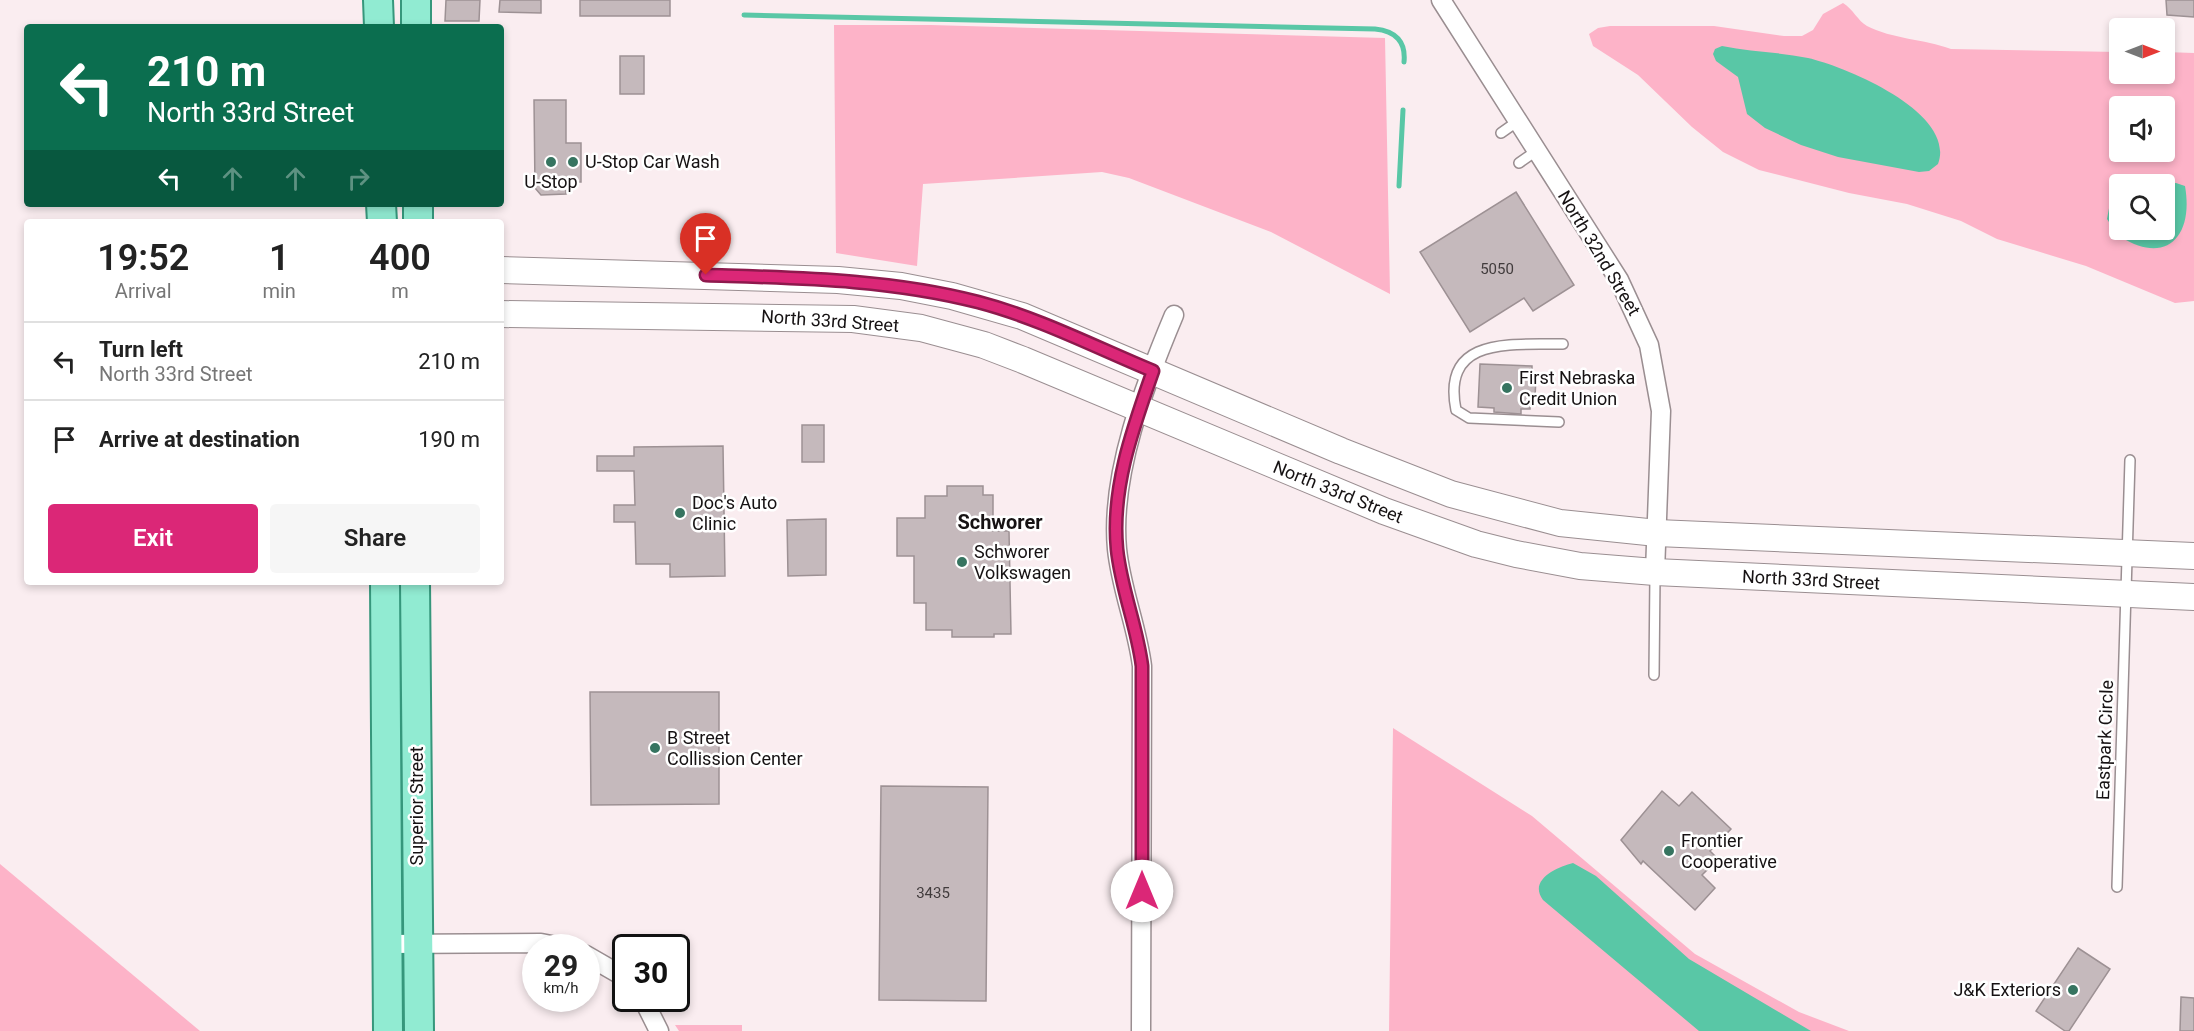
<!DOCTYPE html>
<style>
:root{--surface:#fff;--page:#f6f6f6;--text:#222;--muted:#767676;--line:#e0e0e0;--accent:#db2777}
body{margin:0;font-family:Roboto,sans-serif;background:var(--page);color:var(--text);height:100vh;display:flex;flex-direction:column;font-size:22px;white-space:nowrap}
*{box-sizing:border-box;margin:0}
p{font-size:20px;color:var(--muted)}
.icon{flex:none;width:33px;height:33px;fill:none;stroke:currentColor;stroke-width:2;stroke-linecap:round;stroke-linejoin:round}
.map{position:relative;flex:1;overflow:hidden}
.details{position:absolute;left:24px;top:219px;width:480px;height:366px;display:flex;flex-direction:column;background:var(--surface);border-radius:6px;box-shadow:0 3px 9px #0003}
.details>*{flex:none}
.hud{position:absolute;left:24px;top:24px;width:480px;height:183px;border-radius:6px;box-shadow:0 3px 9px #0003;background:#0b6e4f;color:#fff;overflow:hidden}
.needle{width:39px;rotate:90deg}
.controls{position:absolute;left:2109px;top:18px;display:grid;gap:12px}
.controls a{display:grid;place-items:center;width:66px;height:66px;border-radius:6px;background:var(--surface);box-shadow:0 3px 9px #0003;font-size:30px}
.speed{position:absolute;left:522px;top:934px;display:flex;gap:12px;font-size:30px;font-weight:700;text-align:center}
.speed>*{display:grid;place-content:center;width:78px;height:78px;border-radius:50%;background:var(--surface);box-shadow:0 3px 9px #0003;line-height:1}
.speed small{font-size:15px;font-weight:400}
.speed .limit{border:3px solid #111;border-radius:9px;background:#fff;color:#111}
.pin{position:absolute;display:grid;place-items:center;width:51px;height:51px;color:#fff;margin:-62px -26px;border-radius:50% 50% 50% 0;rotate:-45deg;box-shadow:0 0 6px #0007}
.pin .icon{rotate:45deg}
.me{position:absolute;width:66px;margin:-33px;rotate:0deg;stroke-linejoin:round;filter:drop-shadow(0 0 4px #0008)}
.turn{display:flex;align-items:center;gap:21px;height:126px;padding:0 24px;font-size:27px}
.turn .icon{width:78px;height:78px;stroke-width:2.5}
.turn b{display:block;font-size:42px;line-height:51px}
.lanes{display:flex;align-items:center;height:57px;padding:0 24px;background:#0003;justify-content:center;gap:30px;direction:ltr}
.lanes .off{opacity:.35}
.eta{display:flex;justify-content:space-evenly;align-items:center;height:102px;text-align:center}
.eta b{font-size:36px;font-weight:600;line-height:42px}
.cta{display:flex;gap:12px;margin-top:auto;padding:12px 24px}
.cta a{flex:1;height:69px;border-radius:6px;background:var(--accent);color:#fff;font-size:24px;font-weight:600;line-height:69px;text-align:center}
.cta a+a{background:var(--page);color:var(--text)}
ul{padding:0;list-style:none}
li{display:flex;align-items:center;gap:18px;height:78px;padding:0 24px;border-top:2px solid var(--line)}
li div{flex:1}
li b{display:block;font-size:22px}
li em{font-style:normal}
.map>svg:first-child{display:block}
.green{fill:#fdb3c8;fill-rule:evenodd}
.water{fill:#59c7a6}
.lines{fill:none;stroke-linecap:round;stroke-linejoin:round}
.stream{stroke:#59c7a6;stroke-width:5}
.building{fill:#c5b9bc;stroke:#9d9194;stroke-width:1.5}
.service-casing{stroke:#9a8e91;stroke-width:12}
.minor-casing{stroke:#9a8e91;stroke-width:21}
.secondary-casing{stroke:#9a8e91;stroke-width:28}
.primary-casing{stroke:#36977c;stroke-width:32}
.service{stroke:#fff;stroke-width:9}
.minor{stroke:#fff;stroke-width:18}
.secondary{stroke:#fff;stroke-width:26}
.primary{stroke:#91ebd2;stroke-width:28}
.route-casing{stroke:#8e194d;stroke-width:15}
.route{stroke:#db2777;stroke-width:10}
.poi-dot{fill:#367460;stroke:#fff;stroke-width:2}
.labels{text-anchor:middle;stroke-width:5;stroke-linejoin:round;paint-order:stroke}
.number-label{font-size:15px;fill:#423c3d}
.poi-label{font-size:18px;fill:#161213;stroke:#fff;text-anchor:start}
.street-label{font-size:18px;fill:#161213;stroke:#fff}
.neighbourhood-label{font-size:20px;font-weight:bold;fill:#161213;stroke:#fff}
</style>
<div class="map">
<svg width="2194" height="1031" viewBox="0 0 2194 1031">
<rect width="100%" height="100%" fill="#faedf0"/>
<!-- green -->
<g class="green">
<path d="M1843 3C1853 9 1858 21 1867 26 1892 39 1924 39 1951 49L2119 52 2120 74H2164L2165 52 2194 53V301L2175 303 2086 266 1997 239 1961 221 1907 204 1849 193 1759 170 1723 152 1692 127 1638 75 1593 46 1589 34 1598 28 1610 26H1714L1784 36H1802L1813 30 1823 14ZM2120 106H2164V152H2120ZM2120 184H2164V230H2120Z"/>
<path d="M834 25H931L1385 38 1390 294 1271 232 1129 178 1102 172 923 184 917 266 836 253Z"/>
<path d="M1393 728 1532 816 1695 954 1799 1012 1849 1031H1389Z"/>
<path d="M0 864 200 1031H0Z"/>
<path d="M675 1025H742V1031H679Z"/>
</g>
<!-- water -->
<g class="water">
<path d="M1722 46C1750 52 1780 52 1808 58 1847 67 1957 113 1938 164L1929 171 1919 172 1838 157 1801 145 1765 128 1747 114 1738 77 1716 61 1713 54 1715 49Z"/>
<path d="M2137 180 2176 183 2185 186C2194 238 2165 265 2121 237 2115 233 2111 225 2107 219L2112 192 2119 186 2120 230H2164V184H2122Z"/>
<path d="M1573 863 1596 876 1689 959 1811 1031H1699L1543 900C1528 880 1557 867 1573 863Z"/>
</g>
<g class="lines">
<!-- stream -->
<g class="stream">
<path d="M744 15 1375 29C1396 31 1406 42 1404 62"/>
<path d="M1399 186 1403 110"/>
</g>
</g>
<!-- building -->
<g class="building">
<path d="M446 0H480L479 21H445Z"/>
<path d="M500 0H541V13L499 12Z"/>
<rect x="580" y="0" width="90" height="16"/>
<path d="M2166 0H2194V17L2167 15Z"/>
<rect x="620" y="56" width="24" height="38"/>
<path d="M534 100H566V143H581V182H566V194L541 195 535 188Z"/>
<path d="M1516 192 1574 285 1533 311 1524 298 1470 332 1420 252Z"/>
<path d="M1480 364 1532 366V378H1536L1535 397H1530V409H1521V414L1494 412V408L1478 407Z"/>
<rect x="802" y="425" width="22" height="37"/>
<path d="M723 446 725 576 670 577V564H636L635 522H614V505H635L634 471H597V456H634V447Z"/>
<path d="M947 486H983V495H993V531H1009L1011 634H994V637H952V630H926V603H914V556H897V518H925V496H947Z"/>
<path d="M826 519V575L788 576 787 520Z"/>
<path d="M590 692H719V804L591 805Z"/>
<path d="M881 786 988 787 986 1001 879 1000Z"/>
<path d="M1662 791 1679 806 1692 792 1731 829 1710 851 1718 859 1702 875 1715 888 1695 910 1643 861 1641 864 1621 840Z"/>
<path d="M2078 948 2110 969 2069 1031H2065L2036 1011Z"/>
<path d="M2181 997 2194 998V1031H2180Z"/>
</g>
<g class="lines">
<!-- service casing -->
<g class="service-casing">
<g id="service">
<path d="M1501 133 1518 121"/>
<path d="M1519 163 1536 151"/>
<path d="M1559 422 1469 418 1456 410C1441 335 1513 345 1563 344"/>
<path d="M1654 675 1655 575"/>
<path d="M2117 887 2130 460"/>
</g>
</g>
<!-- minor casing -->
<g class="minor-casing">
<g id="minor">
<path d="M1441 0 1619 280 1649 345 1661 411 1655 572"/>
<path d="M387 944 541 943 567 948"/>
<path d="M586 955 626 978"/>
<path d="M643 999 659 1031"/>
<path d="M1141 1031 1142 666C1137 626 1121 589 1117 549 1110 474 1145 384 1174 315"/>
</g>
</g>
<!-- secondary casing -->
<g class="secondary-casing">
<g id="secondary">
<path d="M501 270 838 280 901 286 952 296 1022 316 1341 451 1451 494 1560 523 1657 533 2194 556"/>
<path d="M501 314 853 319 921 328 984 345 1023 360 1384 511 1476 544 1516 554 1580 566 1655 572 2194 597"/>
</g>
</g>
<!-- primary casing -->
<g class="primary-casing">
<g id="primary">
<path d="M378 0 379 27"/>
<path d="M416 0V27"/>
<path d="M381 204 382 222"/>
<path d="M418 204V222"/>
<path d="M385 582 388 1031"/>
<path d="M415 582 419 1031"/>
</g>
</g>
<!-- service -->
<use href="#service" class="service"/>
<!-- minor -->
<use href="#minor" class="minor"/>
<!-- secondary -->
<use href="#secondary" class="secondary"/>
<!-- primary -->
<use href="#primary" class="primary"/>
</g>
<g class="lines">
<!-- route casing -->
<g class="route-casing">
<path id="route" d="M706 275C798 278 889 279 978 302 1039 318 1095 347 1153 371 1133 428 1111 488 1117 549 1121 589 1137 626 1142 666V891"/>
</g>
<!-- route -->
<use href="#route" class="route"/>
</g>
<!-- markers -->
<g class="poi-dot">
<circle cx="551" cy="162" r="6"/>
<circle cx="573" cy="162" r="6"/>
<circle cx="1507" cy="388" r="6"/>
<circle cx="680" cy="513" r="6"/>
<circle cx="962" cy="562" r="6"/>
<circle cx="655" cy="748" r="6"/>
<circle cx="1669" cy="851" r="6"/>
<circle cx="2073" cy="990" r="6"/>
</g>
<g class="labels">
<!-- number labels -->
<g class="number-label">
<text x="1497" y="274">5050</text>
<text x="933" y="898">3435</text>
</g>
<!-- poi labels -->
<g class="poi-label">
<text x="585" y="168">U-Stop Car Wash</text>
<text x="551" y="188" text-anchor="middle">U-Stop</text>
<text x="1519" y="384">First Nebraska<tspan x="1519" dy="21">Credit Union</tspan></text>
<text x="692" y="509">Doc's Auto<tspan x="692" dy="21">Clinic</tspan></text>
<text x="974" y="558">Schworer<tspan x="974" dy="21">Volkswagen</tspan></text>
<text x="667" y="744">B Street<tspan x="667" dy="21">Collission Center</tspan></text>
<text x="1681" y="847">Frontier<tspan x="1681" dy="21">Cooperative</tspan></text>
<text x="2061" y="996" text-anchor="end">J&amp;K Exteriors</text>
</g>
<!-- street labels -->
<g class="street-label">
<text transform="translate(1599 253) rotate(59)" y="6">North 32nd Street</text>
<text transform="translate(830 321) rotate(4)" y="6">North 33rd Street</text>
<text transform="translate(1338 492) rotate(22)" y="6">North 33rd Street</text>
<text transform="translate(1811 580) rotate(3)" y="6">North 33rd Street</text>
<text transform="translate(2105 740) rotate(-88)" y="6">Eastpark Circle</text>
<text transform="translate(417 806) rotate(-90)" y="6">Superior Street</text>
</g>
<!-- neighbourhood labels -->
<g class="neighbourhood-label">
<text x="1000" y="529">Schworer</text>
</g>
</g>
</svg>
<div class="controls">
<a><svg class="needle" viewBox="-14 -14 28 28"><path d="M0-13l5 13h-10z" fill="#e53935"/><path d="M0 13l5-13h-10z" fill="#767676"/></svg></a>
<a><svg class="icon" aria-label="sound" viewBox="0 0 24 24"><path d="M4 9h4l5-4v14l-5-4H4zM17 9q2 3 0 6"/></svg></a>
<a><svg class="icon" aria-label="search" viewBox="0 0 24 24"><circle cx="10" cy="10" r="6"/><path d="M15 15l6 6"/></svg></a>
</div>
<div class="speed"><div>29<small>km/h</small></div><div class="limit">30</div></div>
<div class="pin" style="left:706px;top:275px;background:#d93025"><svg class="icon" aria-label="arrive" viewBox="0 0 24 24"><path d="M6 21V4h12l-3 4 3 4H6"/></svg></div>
<svg class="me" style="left:1142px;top:891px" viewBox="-20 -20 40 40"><circle r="19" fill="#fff"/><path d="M0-13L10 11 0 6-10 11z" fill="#db2777"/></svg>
<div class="hud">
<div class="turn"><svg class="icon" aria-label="left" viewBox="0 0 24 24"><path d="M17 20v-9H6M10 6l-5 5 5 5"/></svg><div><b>210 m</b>North 33rd Street</div></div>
<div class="lanes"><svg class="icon" aria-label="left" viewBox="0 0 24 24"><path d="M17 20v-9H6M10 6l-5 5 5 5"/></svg><svg class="icon off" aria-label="ahead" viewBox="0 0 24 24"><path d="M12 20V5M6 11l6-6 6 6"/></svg><svg class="icon off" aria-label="ahead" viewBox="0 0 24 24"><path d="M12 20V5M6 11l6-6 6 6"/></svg><svg class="icon off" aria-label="right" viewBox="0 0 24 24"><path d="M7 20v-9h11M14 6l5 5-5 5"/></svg></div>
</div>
<section class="details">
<div class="eta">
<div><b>19:52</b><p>Arrival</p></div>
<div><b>1</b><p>min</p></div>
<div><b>400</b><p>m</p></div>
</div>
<ul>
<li><svg class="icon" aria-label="left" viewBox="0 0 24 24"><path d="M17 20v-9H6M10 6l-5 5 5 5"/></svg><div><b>Turn left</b><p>North 33rd Street</p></div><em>210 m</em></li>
<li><svg class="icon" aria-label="arrive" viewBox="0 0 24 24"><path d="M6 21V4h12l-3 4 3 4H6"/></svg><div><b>Arrive at destination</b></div><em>190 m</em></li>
</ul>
<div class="cta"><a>Exit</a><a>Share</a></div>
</section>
</div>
